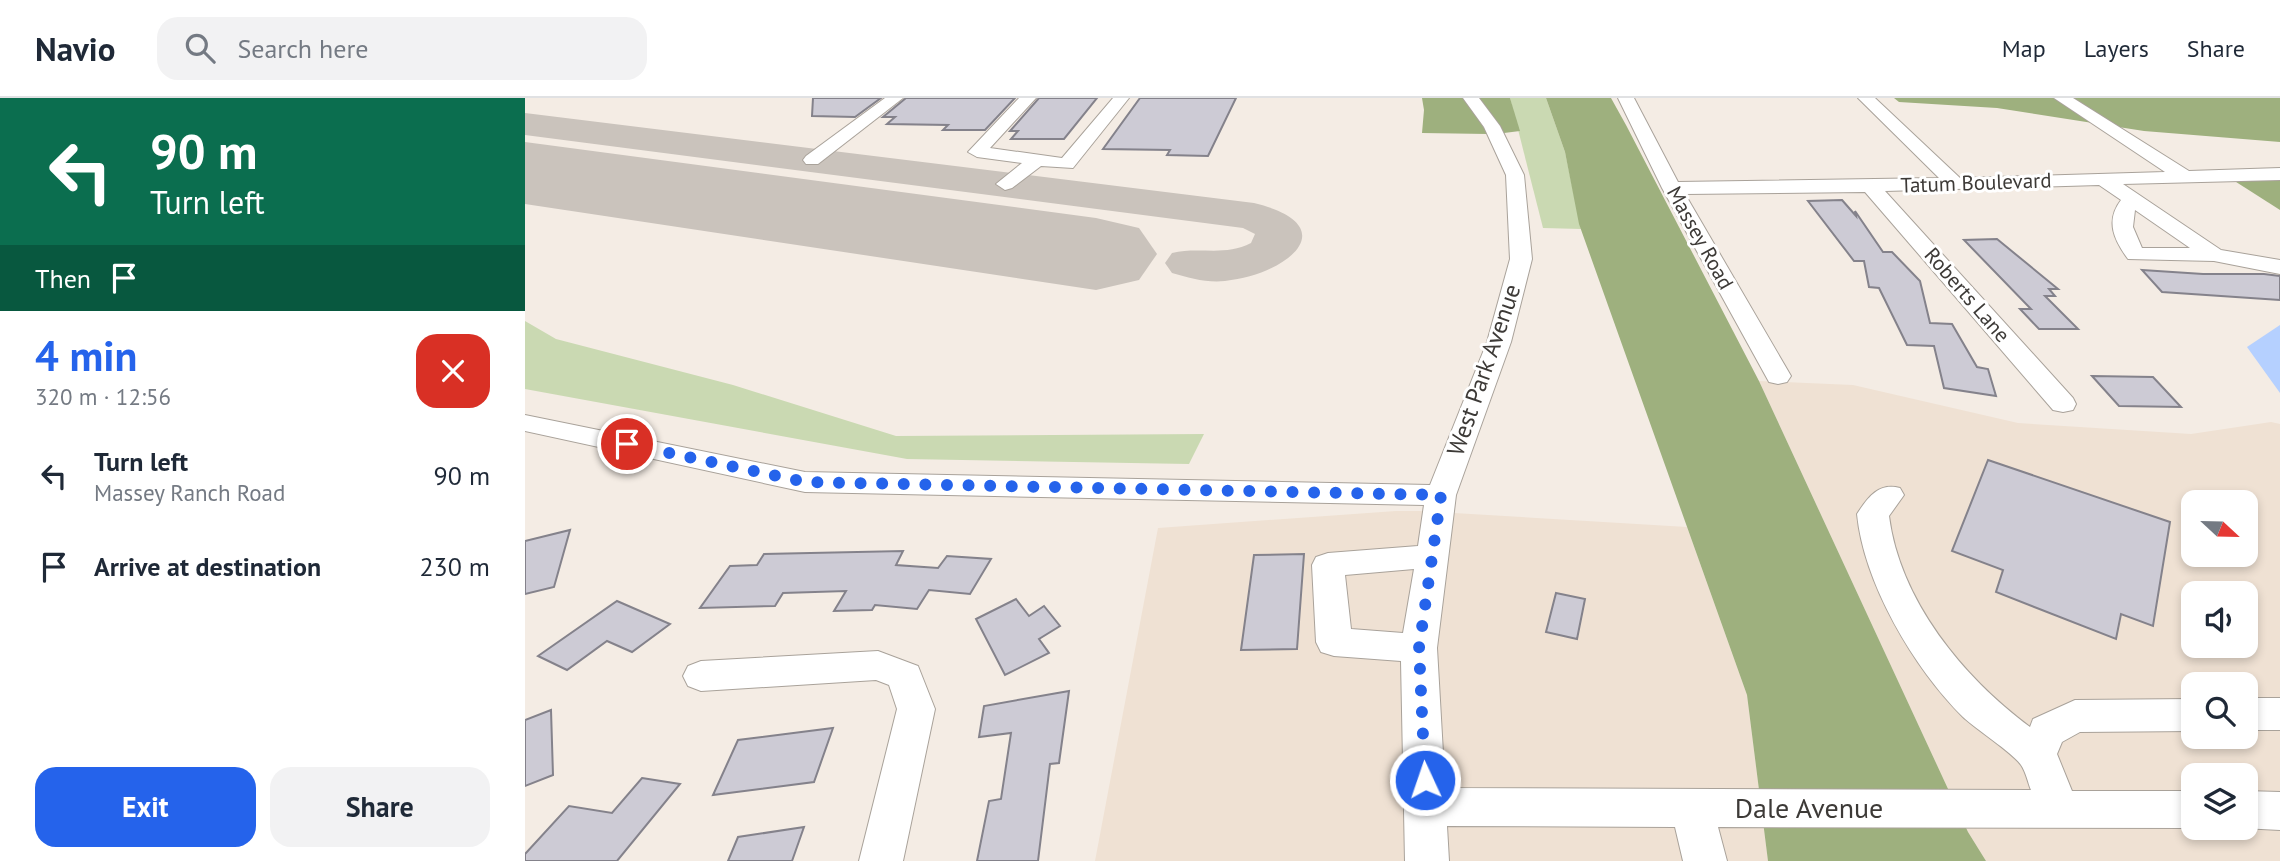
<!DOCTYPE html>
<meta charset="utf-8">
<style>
:root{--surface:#fff;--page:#f2f2f3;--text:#1f2937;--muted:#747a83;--line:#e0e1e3;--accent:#2563eb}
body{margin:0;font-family:"PT Sans",sans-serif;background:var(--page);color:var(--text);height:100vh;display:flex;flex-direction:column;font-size:26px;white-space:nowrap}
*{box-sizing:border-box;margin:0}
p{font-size:23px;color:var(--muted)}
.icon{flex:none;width:38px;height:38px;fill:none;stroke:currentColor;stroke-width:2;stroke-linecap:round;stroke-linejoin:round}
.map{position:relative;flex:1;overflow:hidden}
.side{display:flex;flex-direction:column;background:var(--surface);width:525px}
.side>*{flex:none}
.hud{background:#0b6e4f;color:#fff;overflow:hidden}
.needle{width:46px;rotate:112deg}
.controls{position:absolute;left:1656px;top:392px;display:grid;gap:14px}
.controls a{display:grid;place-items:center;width:77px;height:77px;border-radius:14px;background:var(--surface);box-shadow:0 4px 10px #0003;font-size:35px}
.pin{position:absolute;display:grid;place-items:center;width:60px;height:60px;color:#fff;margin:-30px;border:4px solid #fff;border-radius:50%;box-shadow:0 2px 7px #0007}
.me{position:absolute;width:77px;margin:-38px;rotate:357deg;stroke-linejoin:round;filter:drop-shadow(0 0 5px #0008)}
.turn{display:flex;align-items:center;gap:24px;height:147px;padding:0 35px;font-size:32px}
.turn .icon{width:91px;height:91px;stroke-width:2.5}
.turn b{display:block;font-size:49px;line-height:60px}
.then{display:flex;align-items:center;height:66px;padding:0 35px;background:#0003;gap:14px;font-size:26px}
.round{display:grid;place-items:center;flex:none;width:74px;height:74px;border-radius:21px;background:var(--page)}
.headline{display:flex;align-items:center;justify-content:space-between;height:119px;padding:0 35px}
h1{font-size:42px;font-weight:600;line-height:52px;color:var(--accent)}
.action{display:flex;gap:14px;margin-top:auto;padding:14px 35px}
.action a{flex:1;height:80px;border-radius:21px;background:var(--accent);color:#fff;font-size:28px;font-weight:600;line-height:80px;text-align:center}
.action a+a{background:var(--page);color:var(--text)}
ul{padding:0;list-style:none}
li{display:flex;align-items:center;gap:21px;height:91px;padding:0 35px}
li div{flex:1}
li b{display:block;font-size:26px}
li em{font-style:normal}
header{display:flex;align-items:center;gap:42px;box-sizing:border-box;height:98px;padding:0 35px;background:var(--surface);border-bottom:2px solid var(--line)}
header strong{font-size:33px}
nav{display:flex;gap:38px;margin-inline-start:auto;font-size:24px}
.search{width:490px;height:63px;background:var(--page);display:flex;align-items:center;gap:18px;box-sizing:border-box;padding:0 24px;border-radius:21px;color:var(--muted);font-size:26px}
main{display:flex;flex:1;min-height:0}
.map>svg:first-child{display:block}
.built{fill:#efe1d3;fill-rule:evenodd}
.green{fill:#cad9b2}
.forest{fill:#9eb07e}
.water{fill:#b5d0ff}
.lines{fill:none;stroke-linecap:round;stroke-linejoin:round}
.taxiway{fill:#cac3bc;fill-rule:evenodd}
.runway{fill:#cac3bc;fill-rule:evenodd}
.building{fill:#cdcbd5;stroke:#84828b;stroke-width:2}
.minor-casing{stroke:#a9a29a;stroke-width:2}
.minor{fill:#fff;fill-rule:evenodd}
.route{stroke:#2563eb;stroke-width:12;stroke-dasharray:0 21.6}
.labels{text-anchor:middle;stroke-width:6;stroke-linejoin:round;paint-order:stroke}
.far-street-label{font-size:21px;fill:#3d3a37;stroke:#fff}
.street-label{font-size:24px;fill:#3d3a37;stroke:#fff}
.near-street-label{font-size:28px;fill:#3d3a37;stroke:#fff}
</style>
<header>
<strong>Navio</strong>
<div class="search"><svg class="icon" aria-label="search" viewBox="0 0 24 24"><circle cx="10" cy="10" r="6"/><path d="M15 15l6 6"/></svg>Search here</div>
<nav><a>Map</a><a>Layers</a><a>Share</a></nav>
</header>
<main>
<section class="side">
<div class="hud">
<div class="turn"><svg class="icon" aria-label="left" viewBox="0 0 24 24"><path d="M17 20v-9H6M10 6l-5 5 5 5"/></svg><div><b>90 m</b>Turn left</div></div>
<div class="then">Then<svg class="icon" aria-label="arrive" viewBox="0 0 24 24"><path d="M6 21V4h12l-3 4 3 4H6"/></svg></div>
</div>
<div class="headline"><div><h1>4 min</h1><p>320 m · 12:56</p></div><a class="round" style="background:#d93025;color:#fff"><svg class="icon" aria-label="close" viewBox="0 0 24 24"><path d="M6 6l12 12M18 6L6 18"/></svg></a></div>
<ul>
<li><svg class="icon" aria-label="left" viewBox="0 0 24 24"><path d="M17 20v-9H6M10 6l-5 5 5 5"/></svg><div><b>Turn left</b><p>Massey Ranch Road</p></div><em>90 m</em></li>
<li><svg class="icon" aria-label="arrive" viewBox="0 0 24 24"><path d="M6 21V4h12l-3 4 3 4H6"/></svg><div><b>Arrive at destination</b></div><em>230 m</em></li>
</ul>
<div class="action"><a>Exit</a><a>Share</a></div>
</section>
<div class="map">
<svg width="1755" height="763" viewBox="0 0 1755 763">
<rect width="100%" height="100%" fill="#f4ece4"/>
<!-- built -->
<g class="built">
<path d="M1234 283 1328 287 1493 325 1666 336 1746 324 1755 326V763H1461L1443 734ZM1668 404H1720V457H1668ZM1668 495H1720V548H1668ZM1668 586H1720V639H1668ZM1668 677H1720V730H1668Z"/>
<path d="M871 413H899L876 549 882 763H570L633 430Z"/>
<path d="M929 415 1162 429 1222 597 1243 763H923L911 551Z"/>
</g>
<!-- green -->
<g class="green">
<path d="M985 0H1021L1040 54 1056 131 1018 130Z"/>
<path d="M0 223 31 241 208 287 371 338 679 336 664 366 382 361 0 291Z"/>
</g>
<!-- forest -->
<g class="forest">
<path d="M897 0H939L963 36 897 35 899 12Z"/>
<path d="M954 0H985L995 33 979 35Z"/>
<path d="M1021 0H1086L1101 27 1234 283 1443 734 1461 763H1243L1222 597 1054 126 1040 54Z"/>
<path d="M1369 0H1755V44L1619 33 1472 10 1374 4Z"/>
<path d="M1755 80V112L1708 82Z"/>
</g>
<!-- water -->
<path class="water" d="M1755 227V295L1722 249Z"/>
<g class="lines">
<!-- taxiway -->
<path class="taxiway" d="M0 15 729 105C823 128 761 177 700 183 682 185 664 180 647 175L640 165 647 155C674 148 699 159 726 145L730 136 718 130 0 37Z"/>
<!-- runway -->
<path class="runway" d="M0 44 571 120 614 130 632 156 614 182 571 192 0 106Z"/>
</g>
<!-- building -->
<g class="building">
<path d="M288 0H356L330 19 287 18Z"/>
<path d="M381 0H490L460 32H418L423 27 362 26 370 19H358Z"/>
<path d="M514 0H572L539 41H486L493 33H485Z"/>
<path d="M615 0H711L683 58 642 57 645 52 578 51Z"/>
<path d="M1317 102 1331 118 1330 113 1358 154H1367L1395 183 1405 225 1427 226 1452 269 1463 271 1471 298 1419 290 1409 248 1382 247 1354 190 1344 189 1339 163H1329L1283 103Z"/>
<path d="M1472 141 1533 191H1524L1530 198H1520L1553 231H1514L1495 211H1506L1439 142Z"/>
<path d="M1617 172 1678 176H1739L1755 178V202L1637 194Z"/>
<path d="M1567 278 1628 279 1656 309 1594 308Z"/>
<path d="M1463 362 1645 424 1628 528 1596 516 1591 541 1471 494 1478 472 1427 453Z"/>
<path d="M45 432 29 489 0 496V443Z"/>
<path d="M378 453 371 467 413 470 422 458 466 461 445 496 404 492 392 511 350 507 347 512 309 513 321 493 258 495 250 508 175 510 205 468 232 467 239 456Z"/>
<path d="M779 456 772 551 716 552 729 457Z"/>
<path d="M1031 495 1060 501 1052 541 1021 534Z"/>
<path d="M491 501 504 518 519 508 535 528 514 541 524 555 480 577 451 521Z"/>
<path d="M92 503 145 526 107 554 82 543 42 572 13 558Z"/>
<path d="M544 593 534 665 525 666 513 763H452L464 703 476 701 486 635 454 639 459 608Z"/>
<path d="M26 612 28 677 0 688V622Z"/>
<path d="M308 630 289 684 188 697 213 642Z"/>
<path d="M117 680 155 686 92 763H0V756L44 708 87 715Z"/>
<path d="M279 729 267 763H203L213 739Z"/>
</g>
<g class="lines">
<!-- minor casing -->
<g class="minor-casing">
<g id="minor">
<path d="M360 0H378L293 66H281L278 62 281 58Z"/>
<path d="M494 0H511L465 50 537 60 588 0H604L548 70 516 68 487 90 480 92 471 86 497 65 452 59 443 54Z"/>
<path d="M938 0H954L975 28 999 77 1007 161 986 244 931 397 912 550 920 690 1506 692C1503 685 1501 674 1496 667 1488 655 1452 632 1438 619 1389 570 1339 486 1332 416 1343 399 1354 384 1375 390L1379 397 1364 418C1375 503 1438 579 1505 629L1508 621 1550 602 1668 601V633L1555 634 1537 644 1532 656 1547 693H1668V730H1671L1193 729 1202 763H1158L1150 729 922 728 924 763H880L876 563 809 558 796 554 791 544 787 467 791 459 803 455 893 448 899 407 280 394 0 333V317L280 374 905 387 962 244 985 161 981 77 959 29ZM889 471 878 535 826 531 820 477Z"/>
<path d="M1093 0H1109L1153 84 1414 80 1333 0H1350L1435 80 1640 74 1529 0H1548L1664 73 1755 70V82L1598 86 1696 152 1755 162V176L1689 163 1603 161C1589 142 1580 123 1596 102L1574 87 1360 93 1548 300 1551 306 1548 312 1538 314 1528 312 1340 94 1160 96 1266 278 1262 284 1253 286 1244 284 1137 90ZM1610 112 1665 150H1617L1608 129Z"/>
<path d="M353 553 393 568 410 611 378 763H334L372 611 364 587 351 582 176 593 163 588 158 578 163 568 176 563Z"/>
<rect x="1720" y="600" width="35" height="32"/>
<path d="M1720 693 1755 694V732L1717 730H1720Z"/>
</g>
</g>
<!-- minor -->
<use href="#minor" class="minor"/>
</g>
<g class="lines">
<!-- route -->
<path class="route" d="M102 346 280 384 916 397 894 550 900 682"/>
</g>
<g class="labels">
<!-- far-street labels -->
<g class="far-street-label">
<text transform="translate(1451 85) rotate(-2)" y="7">Tatum Boulevard</text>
<text transform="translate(1175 140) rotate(61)" y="7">Massey Road</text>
<text transform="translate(1442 197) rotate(49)" y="7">Roberts Lane</text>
</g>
<!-- street labels -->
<g class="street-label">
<text transform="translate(959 272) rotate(-71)" y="8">West Park Avenue</text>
</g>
<!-- near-street labels -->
<g class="near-street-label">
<text x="1284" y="720">Dale Avenue</text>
</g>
</g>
</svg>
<div class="controls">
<a><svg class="needle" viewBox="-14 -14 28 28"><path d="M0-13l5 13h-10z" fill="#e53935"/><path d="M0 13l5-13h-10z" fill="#747a83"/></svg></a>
<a><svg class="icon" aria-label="sound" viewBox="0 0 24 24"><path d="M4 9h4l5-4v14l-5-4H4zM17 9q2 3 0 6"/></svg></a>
<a><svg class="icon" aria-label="search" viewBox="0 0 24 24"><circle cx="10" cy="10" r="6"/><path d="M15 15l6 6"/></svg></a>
<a><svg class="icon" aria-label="layers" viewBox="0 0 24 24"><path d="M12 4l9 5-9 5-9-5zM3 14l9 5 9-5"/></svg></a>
</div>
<div class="pin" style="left:102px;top:346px;background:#d93025"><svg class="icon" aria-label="arrive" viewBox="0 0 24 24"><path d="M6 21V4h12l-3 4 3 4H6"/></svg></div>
<svg class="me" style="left:900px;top:682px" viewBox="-20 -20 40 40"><circle r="17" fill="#2563eb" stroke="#fff" stroke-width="3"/><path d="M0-11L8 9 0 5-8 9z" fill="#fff"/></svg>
</div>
</main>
